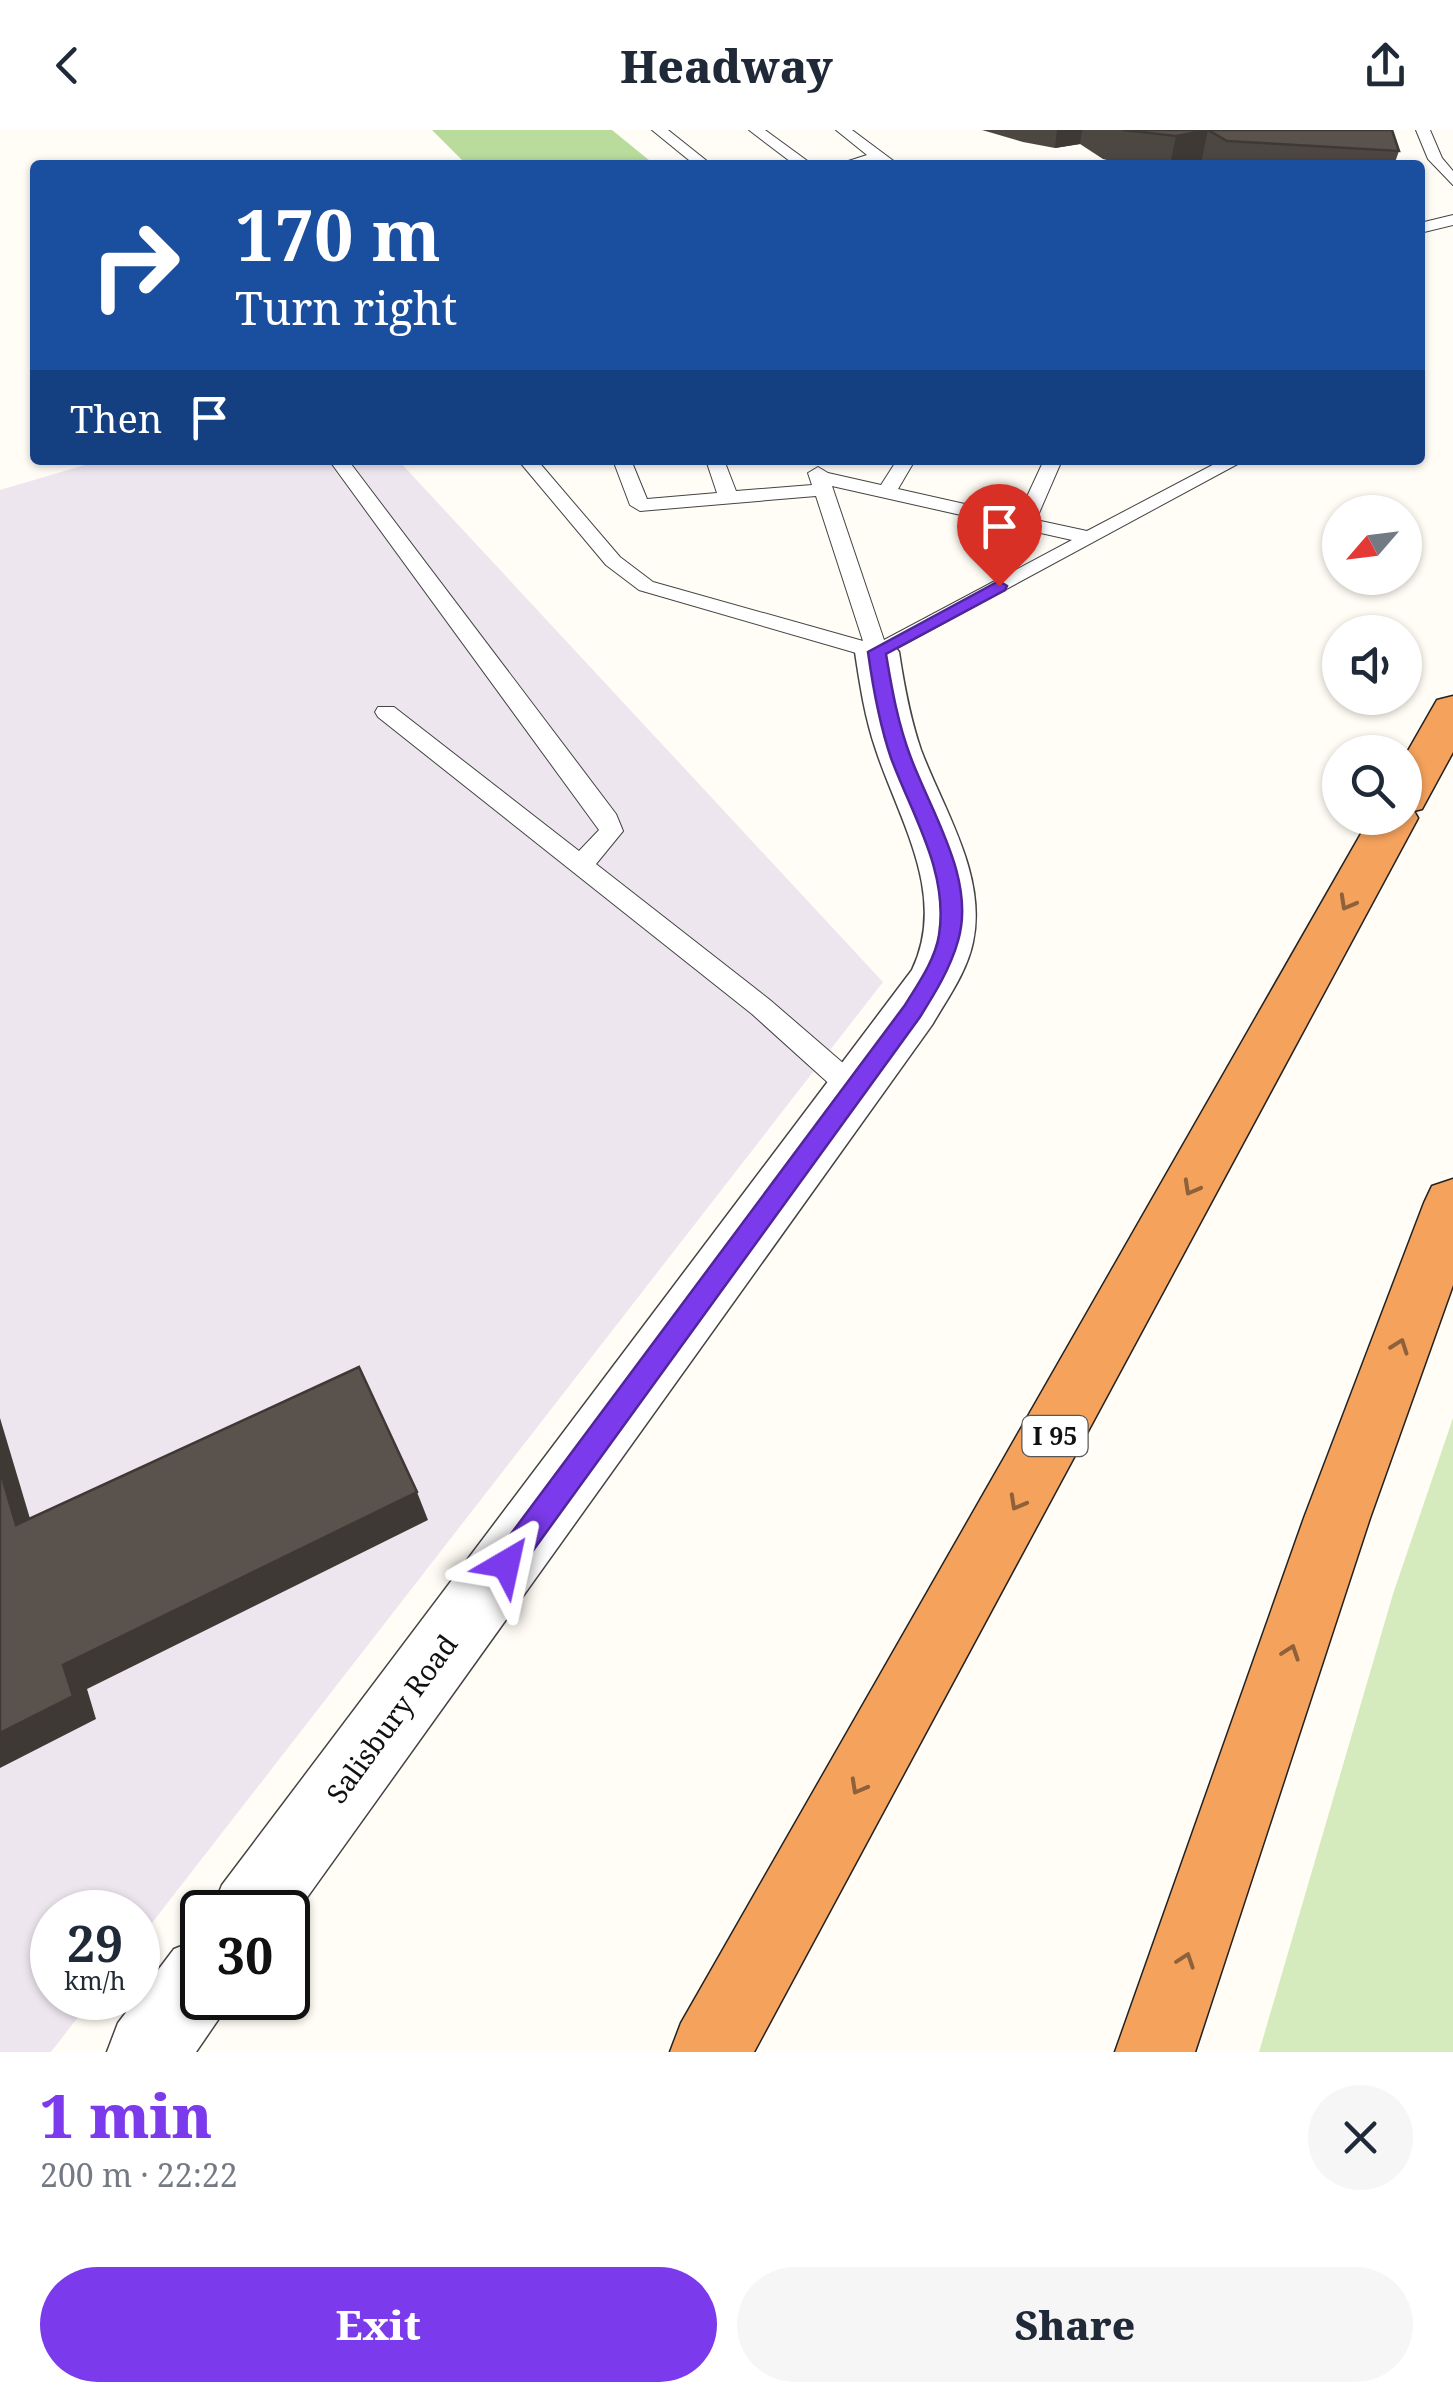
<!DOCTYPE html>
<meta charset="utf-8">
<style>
:root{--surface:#fff;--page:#f6f6f7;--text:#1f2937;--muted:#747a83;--accent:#7c3aed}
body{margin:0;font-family:"Noto Serif",serif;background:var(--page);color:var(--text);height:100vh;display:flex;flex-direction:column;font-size:38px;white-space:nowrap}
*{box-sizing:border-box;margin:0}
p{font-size:32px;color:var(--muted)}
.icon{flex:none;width:55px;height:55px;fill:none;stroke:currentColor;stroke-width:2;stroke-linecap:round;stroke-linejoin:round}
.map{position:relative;height:1922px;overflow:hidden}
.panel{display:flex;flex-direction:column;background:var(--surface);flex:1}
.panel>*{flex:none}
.top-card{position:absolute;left:30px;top:30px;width:1395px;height:305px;border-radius:10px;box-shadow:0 2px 8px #0004;background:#1a4fa0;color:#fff;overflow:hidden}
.needle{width:65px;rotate:242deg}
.buttons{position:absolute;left:1322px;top:365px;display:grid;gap:20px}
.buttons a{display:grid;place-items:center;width:100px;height:100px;border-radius:50%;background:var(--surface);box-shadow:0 2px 8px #0004;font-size:50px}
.speed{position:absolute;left:30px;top:1760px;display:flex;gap:20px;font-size:50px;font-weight:700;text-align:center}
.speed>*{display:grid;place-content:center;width:130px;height:130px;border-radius:50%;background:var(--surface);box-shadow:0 2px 8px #0004;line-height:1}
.speed small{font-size:25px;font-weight:400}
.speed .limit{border:5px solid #111;border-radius:15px;background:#fff;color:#111}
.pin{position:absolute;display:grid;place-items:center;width:85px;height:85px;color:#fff;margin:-102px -42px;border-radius:50% 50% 50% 0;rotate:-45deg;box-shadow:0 0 10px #0007}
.pin .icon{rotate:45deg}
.me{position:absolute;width:110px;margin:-55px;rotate:36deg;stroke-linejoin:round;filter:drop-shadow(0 0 8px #0008)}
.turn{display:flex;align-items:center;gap:35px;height:210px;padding:0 40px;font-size:45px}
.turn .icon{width:130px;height:130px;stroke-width:2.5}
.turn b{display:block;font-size:70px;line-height:85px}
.then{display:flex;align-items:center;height:95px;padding:0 40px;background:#0003;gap:20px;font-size:38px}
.round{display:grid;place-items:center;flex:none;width:105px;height:105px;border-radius:52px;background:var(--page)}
.summary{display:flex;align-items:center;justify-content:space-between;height:170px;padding:0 40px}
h1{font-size:60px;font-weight:800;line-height:75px;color:var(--accent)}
.action{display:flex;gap:20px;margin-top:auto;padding:20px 40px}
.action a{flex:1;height:115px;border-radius:60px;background:var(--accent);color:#fff;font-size:40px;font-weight:800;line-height:115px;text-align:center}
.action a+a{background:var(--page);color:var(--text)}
header{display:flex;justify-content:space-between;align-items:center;height:130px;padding:0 40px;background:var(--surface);font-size:45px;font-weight:800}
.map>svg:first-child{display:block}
.industrial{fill:#eee6ef}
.green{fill:#d5ebbd}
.forest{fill:#b9dc9c}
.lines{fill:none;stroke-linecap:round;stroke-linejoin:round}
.service-casing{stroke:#444;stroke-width:2}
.minor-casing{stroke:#444;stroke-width:3}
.motorway-casing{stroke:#222;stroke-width:3}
.service{fill:#fff;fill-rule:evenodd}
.minor{fill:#fff;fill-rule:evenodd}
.motorway{fill:#f5a25d;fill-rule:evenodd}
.wall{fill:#4d4742}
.shaded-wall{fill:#3f3936}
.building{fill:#5a524d;stroke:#3f3936;stroke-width:2.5}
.oneway{stroke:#8e613b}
.route{fill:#7c3aed;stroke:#51269a;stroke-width:2.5}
.labels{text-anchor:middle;stroke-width:10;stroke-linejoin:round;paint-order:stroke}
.shield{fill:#fff;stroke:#585858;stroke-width:2.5}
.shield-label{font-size:25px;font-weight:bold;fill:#111}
.street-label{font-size:28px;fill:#111;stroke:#fff}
</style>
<header><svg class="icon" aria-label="back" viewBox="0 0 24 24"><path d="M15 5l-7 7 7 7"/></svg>Headway<svg class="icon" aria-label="share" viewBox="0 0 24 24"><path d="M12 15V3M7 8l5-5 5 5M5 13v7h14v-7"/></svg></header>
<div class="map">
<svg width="1453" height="1922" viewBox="0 0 1453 1922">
<rect width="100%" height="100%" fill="#fffdf5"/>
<!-- industrial -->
<path class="industrial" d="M102 330H398L883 852 138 1811V1782H52V1868H93L51 1922H0V360Z"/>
<!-- green -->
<path class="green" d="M1453 1288V1922H1259L1393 1464Z"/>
<!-- forest -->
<path class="forest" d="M432 0H612L655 35H467Z"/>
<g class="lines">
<!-- service casing -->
<g class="service-casing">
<g id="service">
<path d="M652 0H668L712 35H695Z"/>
<path d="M749 0H765L813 35H795Z"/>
<path d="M836 0H852L899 35 876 31 836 35 867 25Z"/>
<path d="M1416 0H1430L1442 28 1453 41V55L1428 29Z"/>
<path d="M1453 85V95L1420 103V93Z"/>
<path d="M329 330H348L616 684 623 701 596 734 770 870 865 952 869 960 865 968 855 971 845 968 752 884 378 587 375 582 378 577H394L579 721 599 700Z"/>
<path d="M518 330H537L620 427 653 452 863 511 816 366 640 381 630 375 613 330H631L647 369 717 363 706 330H724L736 361 812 355 808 343 818 337 828 343 881 355 897 330H915L898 359 1018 386 1044 330H1062L1036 390 1087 401 1222 330H1245L877 529 639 460 606 435ZM832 356 1072 410 884 510Z"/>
</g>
</g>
<!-- minor casing -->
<g class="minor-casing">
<g id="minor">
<path d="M877 509 892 513 899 522C904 555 910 588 921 620 944 681 987 745 973 812 967 842 947 869 932 895L288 1794V1782H211L222 1755 912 840C948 765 899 690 876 620 865 588 860 555 855 522L862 513Z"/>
<path d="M202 1808V1868H233L196 1922H107L118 1893 174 1819Z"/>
</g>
</g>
<!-- motorway casing -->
<g class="motorway-casing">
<g id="motorway">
<path d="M1453 566V622L1422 679 1414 681 1418 688 754 1922H670L681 1893 1370 688H1405V626L1437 570Z"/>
<path d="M1453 1049V1155L1370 1388 1195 1922H1115L1304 1388 1424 1073 1432 1056Z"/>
</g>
</g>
<!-- service -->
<use href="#service" class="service"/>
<!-- minor -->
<use href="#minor" class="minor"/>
<!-- motorway -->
<use href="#motorway" class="motorway"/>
</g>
<!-- wall -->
<path class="wall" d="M982 0H1392L1399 21 1394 35H1204L1201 33 1190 35H1125L1103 29 1080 14 1055 18 1023 12Z"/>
<!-- shaded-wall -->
<g class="shaded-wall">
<path d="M1057 0H1082L1080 14 1055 18Z"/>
<path d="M1208 0 1201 33 1170 35 1176 6Z"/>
<path d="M0 1288 40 1422 16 1395 0 1340Z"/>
<path d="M417 1362 428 1390 87 1559 96 1589 0 1638V1603L63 1535Z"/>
</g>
<!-- building -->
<g class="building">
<path d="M1123 0H1392L1399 21 1227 11 1208 0 1176 6Z"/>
<path d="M359 1237 417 1362 63 1535 73 1566 0 1603V1340L16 1395Z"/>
</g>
<!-- one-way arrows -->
<defs><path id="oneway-chevron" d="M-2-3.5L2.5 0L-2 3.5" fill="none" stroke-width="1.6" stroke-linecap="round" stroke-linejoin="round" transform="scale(2.5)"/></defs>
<g class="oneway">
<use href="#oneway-chevron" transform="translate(1347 773) rotate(119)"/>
<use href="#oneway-chevron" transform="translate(1191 1058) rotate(119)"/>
<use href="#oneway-chevron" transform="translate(1400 1216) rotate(-70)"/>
<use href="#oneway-chevron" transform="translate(1017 1373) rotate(119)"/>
<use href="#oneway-chevron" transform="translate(1291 1522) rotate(-71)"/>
<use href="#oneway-chevron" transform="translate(858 1657) rotate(119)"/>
<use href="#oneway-chevron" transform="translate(1186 1830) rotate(-71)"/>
</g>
<!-- route -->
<path class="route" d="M999 451 1007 456 1005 460 886 524C892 560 898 594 911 628 932 684 976 750 958 811 950 839 935 863 920 887L516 1444 506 1448 496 1444 492 1434 496 1424 905 875C918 854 935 830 939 805 949 742 912 685 891 628 879 593 873 558 868 522Z"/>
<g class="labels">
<!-- shield labels -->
<rect class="shield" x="1022.5" y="1286" width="65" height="40" rx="8"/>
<g class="shield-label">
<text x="1055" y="1315">I 95</text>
</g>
<!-- street labels -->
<g class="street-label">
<text transform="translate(392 1589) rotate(-54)" y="10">Salisbury Road</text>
</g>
</g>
</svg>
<div class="buttons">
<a><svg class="needle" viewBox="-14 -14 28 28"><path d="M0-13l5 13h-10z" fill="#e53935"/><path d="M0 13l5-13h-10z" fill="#747a83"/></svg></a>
<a><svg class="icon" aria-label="sound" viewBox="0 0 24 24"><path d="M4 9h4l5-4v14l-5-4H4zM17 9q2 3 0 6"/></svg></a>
<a><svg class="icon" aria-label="search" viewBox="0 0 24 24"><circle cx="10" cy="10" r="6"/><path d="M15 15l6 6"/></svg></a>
</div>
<div class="speed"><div>29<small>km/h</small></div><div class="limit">30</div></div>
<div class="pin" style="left:999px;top:456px;background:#d93025"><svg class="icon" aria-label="arrive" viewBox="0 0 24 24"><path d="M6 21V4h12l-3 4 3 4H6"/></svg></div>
<svg class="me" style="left:506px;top:1434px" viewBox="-20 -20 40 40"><path d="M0-17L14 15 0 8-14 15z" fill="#7c3aed" stroke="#fff" stroke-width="4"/></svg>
<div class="top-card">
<div class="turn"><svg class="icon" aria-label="right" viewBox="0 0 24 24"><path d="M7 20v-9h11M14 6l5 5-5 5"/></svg><div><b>170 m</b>Turn right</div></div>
<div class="then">Then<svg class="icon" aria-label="arrive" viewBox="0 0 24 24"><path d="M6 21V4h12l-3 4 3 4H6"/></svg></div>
</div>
</div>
<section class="panel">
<div class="summary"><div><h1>1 min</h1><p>200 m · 22:22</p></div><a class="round"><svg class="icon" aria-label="close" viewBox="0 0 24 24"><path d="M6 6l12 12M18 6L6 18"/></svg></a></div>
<div class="action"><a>Exit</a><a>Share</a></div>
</section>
